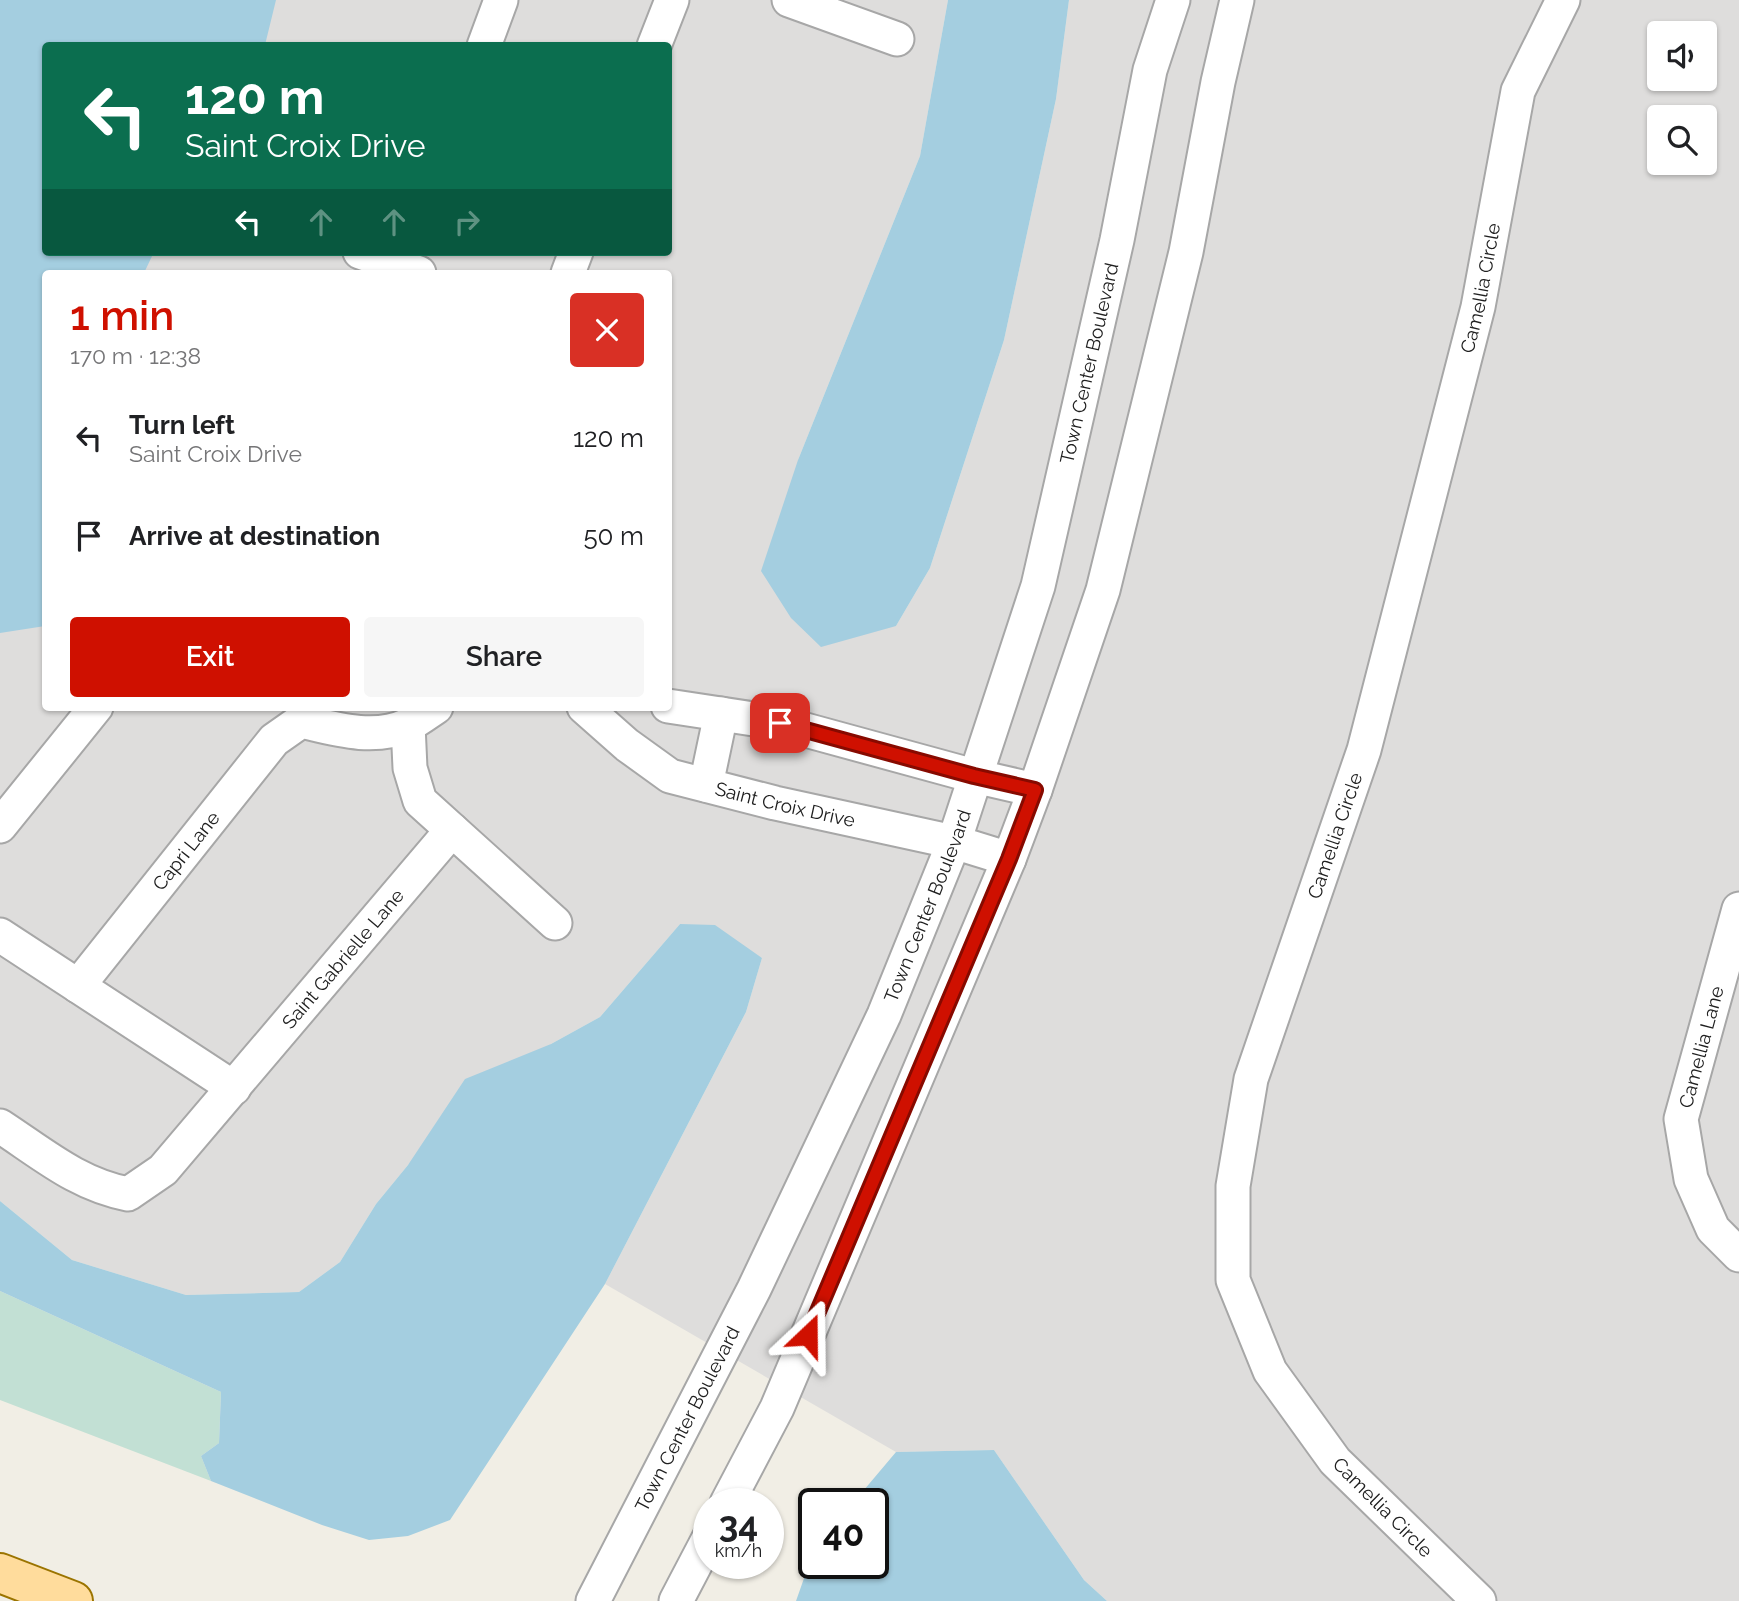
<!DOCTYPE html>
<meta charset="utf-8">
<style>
:root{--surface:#fff;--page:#f6f6f6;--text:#202124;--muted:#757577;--accent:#cf1000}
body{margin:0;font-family:Raleway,sans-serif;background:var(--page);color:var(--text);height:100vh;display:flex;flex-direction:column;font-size:26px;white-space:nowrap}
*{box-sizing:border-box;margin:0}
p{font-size:23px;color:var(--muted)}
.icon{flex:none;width:38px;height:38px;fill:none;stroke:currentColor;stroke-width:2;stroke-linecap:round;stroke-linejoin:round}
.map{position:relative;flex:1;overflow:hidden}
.drawer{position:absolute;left:42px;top:270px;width:630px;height:441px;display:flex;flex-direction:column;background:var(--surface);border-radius:7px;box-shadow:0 2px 5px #0004}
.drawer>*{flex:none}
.banner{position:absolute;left:42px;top:42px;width:630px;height:214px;border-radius:7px;box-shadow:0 2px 5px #0004;background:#0b6e4f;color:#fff;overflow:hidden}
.buttons{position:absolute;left:1647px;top:21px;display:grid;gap:14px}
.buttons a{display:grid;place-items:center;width:70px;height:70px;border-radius:7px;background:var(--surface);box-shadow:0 2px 5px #0004;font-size:35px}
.speed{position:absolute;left:693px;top:1488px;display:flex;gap:14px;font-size:35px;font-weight:700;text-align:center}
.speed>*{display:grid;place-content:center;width:91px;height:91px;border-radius:50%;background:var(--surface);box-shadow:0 2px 5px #0004;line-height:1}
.speed small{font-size:18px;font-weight:400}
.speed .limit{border:4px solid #111;border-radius:10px;background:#fff;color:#111}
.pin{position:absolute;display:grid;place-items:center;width:60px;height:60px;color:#fff;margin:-30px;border-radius:14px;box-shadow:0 4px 10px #0006}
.me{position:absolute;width:77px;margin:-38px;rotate:23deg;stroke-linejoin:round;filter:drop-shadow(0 0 5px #0008)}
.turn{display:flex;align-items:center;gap:24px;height:147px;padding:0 28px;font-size:32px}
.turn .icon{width:91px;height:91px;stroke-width:2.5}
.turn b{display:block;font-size:49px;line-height:60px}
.lanes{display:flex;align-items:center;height:66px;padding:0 28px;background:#0003;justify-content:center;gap:35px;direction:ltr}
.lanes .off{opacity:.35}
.round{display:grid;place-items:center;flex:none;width:74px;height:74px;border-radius:7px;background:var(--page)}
.summary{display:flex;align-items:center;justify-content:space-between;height:119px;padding:0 28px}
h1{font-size:42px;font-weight:600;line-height:52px;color:var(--accent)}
.action{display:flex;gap:14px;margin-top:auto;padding:14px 28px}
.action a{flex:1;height:80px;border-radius:7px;background:var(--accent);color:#fff;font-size:28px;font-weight:600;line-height:80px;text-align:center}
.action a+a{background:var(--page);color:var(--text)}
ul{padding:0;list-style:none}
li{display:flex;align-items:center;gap:21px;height:98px;padding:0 28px}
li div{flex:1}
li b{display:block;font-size:26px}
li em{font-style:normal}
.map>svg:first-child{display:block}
.residential{fill:#dedddc;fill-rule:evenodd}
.wetland{fill:#c2e0d4}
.water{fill:#a4cee0}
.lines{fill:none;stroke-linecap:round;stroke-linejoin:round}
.minor-casing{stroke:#a7a7a7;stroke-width:37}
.major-casing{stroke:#9b7400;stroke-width:42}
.minor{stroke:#fff;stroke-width:33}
.major{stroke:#ffdc9c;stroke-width:38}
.route-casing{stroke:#870a00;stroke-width:18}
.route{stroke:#cf1000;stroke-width:12}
.labels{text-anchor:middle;stroke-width:5;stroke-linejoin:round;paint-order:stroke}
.street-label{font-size:19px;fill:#202020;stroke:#fff}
</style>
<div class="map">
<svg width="1739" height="1601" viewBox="0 0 1739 1601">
<rect width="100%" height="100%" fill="#f1eee5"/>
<!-- residential -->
<path class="residential" d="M0 0H948L920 156 798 460 896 626 930 568 1004 340 1056 99 1069 0H1739V1601H1107L1084 1580 994 1450 896 1452 605 1284 746 1012 762 958 680 924 600 1017 551 1044 408 1165 376 1204 340 1262 299 1292 186 1295 72 1260 0 1201ZM1659 33H1704V79H1659ZM46 46H668V252H46ZM1659 117H1704V163H1659ZM46 273H668V707H46Z"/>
<!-- wetland -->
<path class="wetland" d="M0 1291 221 1392 219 1443 201 1456 211 1481 0 1400Z"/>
<!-- water -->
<g class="water">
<path d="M0 0H276L265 45 46 46V252H154L144 273H46L45 626 0 633Z"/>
<path d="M948 0H1069L1056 99 1004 340 930 568 896 626 821 647 791 618 761 571 798 460 920 156Z"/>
<path d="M680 924 715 925 762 958 746 1012 605 1284 450 1520 408 1536 369 1540 322 1525 211 1481 201 1456 219 1443 221 1392 0 1291V1201L72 1260 186 1295 299 1292 340 1262 376 1204 408 1165 465 1079 551 1044 600 1017Z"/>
<path d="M994 1450 1084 1580 1107 1601H796L814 1550V1563H873V1503H853L896 1452Z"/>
</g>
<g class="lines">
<!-- minor casing -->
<g class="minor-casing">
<g id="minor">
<path d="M789 0 897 39"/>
<path d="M484 46 501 0"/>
<path d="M654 46 672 0"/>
<path d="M360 252 419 273"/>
<path d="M568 273 576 252"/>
<path d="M668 706 780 723 974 776 1035 790"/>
<path id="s1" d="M584 707 627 745 670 776 775 803 954 842 1009 859"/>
<path d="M408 725 410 768 420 801 555 923"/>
<path d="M706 785 721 714"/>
<path d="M0 826 96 707"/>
<path d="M1739 909 1681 1119 1691 1179 1713 1229 1739 1255"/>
<path d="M0 935 234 1088"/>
<path id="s2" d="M78 986 274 740 301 721C335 729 374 741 408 725 418 720 427 713 436 707"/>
<path id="s3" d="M0 1126C43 1154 77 1184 128 1194L163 1170 452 830"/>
<path d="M727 1503 777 1408 1009 859 1035 790 1103 590 1186 252 1218 82 1237 0"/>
<path id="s4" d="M593 1601 754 1289 884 1015 954 842 1038 586 1117 240 1150 70 1173 0"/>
<path d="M676 1601 709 1538"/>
<path id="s5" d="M1479 1601 1335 1461 1270 1371 1233 1280V1186L1251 1079 1364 750 1478 307 1518 91 1563 0"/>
</g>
</g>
<!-- major casing -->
<g class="major-casing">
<path id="major" d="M0 1573 73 1601"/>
</g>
<!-- minor -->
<use href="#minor" class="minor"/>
<!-- major -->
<use href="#major" class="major"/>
</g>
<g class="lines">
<!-- route casing -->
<g class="route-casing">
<path id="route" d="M780 723 974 776 1035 790 1009 859 808 1335"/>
</g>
<!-- route -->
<use href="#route" class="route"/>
</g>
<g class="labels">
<!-- street labels -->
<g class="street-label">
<text dy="7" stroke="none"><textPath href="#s5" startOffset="1437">Camellia Circle</textPath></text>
<text dy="7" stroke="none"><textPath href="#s4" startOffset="1339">Town Center Boulevard</textPath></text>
<text dy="7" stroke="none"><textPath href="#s1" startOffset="229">Saint Croix Drive</textPath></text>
<text dy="7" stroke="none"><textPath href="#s5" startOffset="870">Camellia Circle</textPath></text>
<text dy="7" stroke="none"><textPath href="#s2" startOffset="173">Capri Lane</textPath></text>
<text dy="7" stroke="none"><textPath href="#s4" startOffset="772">Town Center Boulevard</textPath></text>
<text dy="7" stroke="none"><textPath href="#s3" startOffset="466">Saint Gabrielle Lane</textPath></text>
<text transform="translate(1701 1047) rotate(-75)" y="7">Camellia Lane</text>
<text dy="7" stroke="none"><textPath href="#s4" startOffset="205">Town Center Boulevard</textPath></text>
<text transform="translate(1383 1507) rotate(45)" y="7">Camellia Circle</text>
</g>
</g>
</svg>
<div class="buttons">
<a><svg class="icon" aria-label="sound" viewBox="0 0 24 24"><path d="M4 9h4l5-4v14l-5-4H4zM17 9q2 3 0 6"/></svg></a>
<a><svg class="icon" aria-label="search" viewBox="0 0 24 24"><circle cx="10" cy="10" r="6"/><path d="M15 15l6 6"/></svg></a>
</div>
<div class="speed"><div>34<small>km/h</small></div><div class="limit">40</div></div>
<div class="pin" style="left:780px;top:723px;background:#d93025"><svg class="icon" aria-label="arrive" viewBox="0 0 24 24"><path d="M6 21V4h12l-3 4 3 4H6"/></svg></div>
<svg class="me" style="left:808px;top:1335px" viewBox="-20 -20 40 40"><path d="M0-17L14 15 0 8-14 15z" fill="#cf1000" stroke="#fff" stroke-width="4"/></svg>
<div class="banner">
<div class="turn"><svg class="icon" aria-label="left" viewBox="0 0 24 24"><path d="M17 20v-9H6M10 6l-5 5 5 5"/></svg><div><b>120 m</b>Saint Croix Drive</div></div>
<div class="lanes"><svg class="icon" aria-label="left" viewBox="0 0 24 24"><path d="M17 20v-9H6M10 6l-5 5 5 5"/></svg><svg class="icon off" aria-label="ahead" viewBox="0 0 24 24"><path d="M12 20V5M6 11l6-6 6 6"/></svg><svg class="icon off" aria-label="ahead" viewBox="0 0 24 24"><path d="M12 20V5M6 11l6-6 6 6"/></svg><svg class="icon off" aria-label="right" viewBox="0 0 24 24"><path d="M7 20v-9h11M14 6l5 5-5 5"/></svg></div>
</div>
<section class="drawer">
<div class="summary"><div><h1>1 min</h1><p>170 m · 12:38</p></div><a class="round" style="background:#d93025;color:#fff"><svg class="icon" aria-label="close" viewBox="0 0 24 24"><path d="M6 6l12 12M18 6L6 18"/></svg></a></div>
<ul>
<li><svg class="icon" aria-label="left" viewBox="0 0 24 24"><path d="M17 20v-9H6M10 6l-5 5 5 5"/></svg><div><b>Turn left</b><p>Saint Croix Drive</p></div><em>120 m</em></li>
<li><svg class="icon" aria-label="arrive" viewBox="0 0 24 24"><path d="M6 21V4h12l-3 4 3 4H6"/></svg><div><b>Arrive at destination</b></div><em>50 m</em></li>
</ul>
<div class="action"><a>Exit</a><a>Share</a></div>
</section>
</div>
